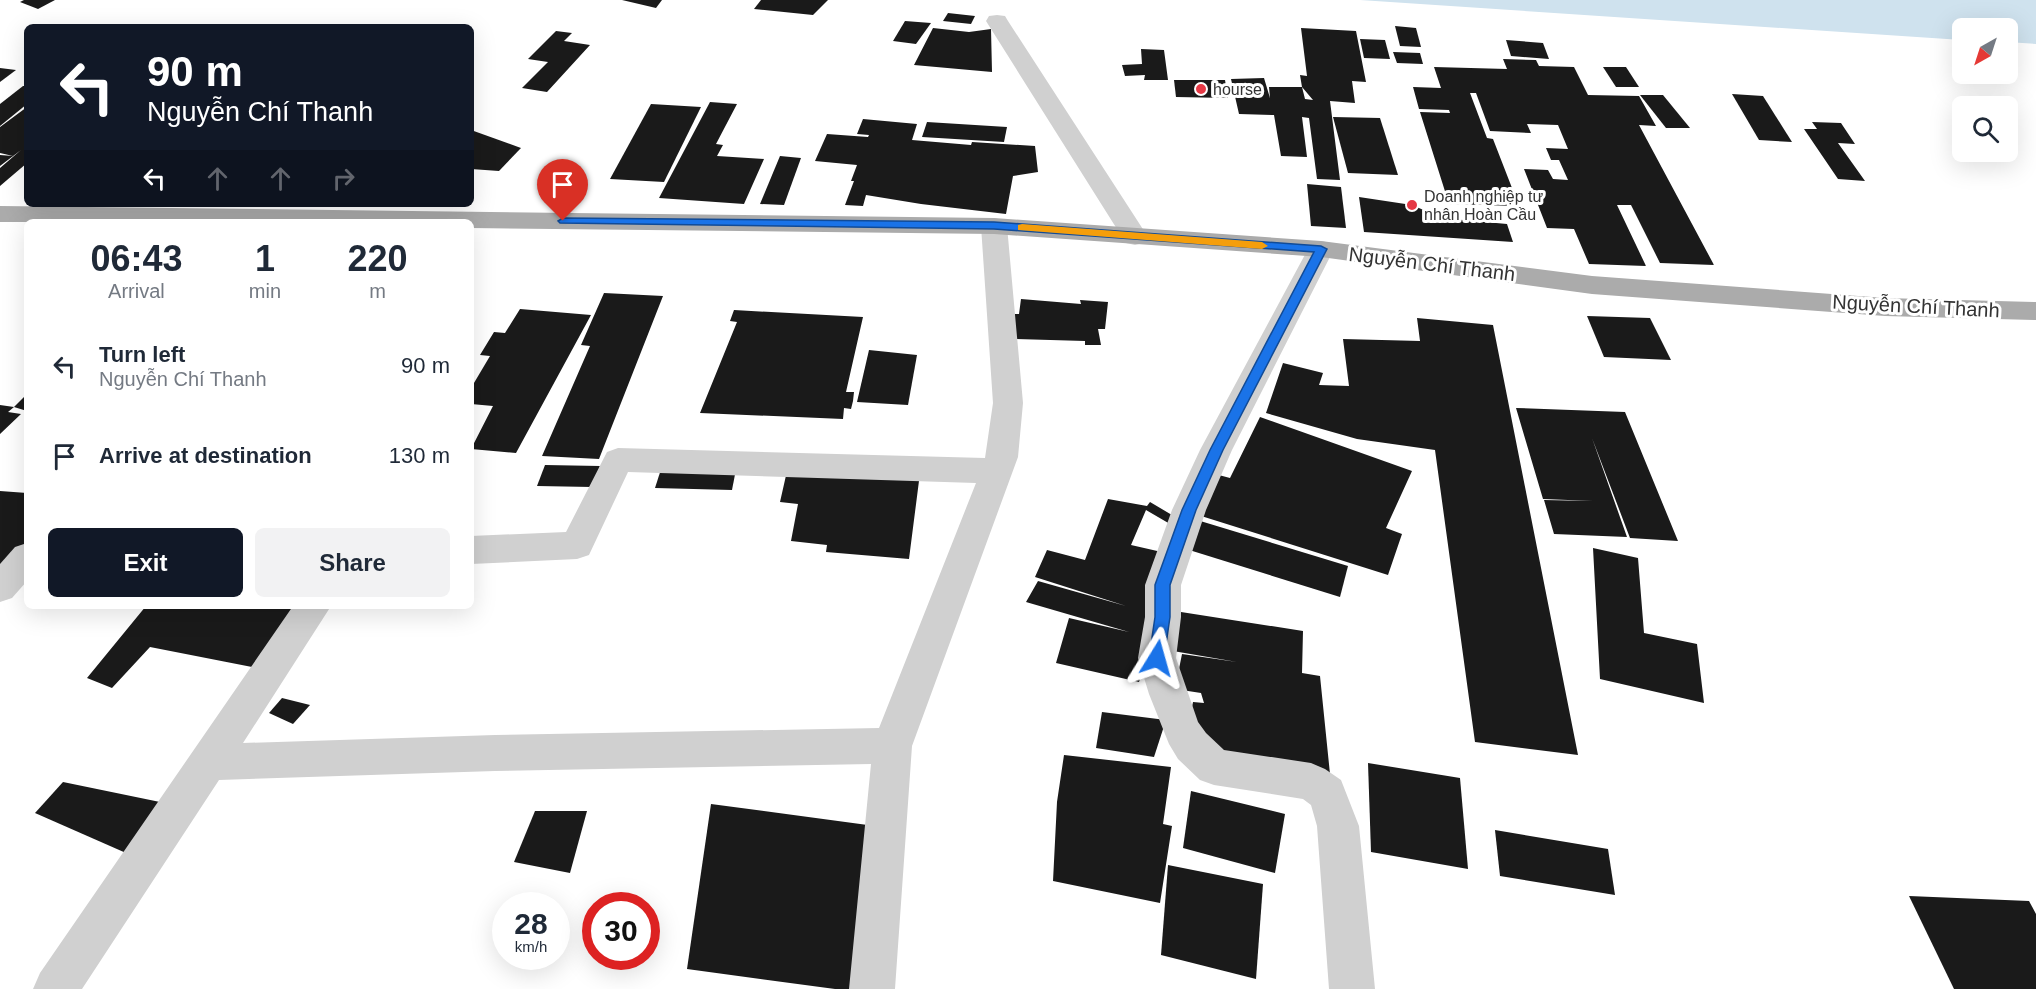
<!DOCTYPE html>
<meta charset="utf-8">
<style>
:root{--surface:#fff;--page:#f2f2f3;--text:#1f2937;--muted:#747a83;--accent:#111827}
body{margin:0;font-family:Helvetica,sans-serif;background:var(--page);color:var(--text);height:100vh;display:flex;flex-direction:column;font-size:22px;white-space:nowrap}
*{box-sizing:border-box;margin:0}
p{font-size:20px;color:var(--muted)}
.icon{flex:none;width:33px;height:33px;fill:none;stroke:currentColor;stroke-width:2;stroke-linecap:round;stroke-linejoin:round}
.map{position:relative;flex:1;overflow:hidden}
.details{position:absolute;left:24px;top:219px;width:450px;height:390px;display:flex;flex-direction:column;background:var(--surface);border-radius:9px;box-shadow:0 6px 24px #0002}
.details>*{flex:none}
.guide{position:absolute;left:24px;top:24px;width:450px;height:183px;border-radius:9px;box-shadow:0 6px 24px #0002;background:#111827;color:#fff;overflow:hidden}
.needle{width:39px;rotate:219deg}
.buttons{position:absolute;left:1952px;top:18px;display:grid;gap:12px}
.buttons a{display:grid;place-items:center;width:66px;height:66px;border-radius:9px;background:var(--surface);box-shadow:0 6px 24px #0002;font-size:30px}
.speed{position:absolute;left:492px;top:892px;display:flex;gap:12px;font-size:30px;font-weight:700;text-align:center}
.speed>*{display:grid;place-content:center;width:78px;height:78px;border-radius:50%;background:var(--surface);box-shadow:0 6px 24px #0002;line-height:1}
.speed small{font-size:15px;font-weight:400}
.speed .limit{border:9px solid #d22;background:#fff;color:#111}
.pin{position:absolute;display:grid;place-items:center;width:51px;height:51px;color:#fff;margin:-62px -26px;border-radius:50% 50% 50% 0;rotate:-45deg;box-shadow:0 0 6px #0007}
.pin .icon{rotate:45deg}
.me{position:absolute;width:66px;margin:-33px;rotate:8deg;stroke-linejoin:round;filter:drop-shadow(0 0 4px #0008)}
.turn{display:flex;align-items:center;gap:21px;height:126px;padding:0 24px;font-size:27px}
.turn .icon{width:78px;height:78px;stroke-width:2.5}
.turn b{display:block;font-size:42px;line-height:51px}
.lanes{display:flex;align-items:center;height:57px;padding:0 24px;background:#0003;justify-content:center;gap:30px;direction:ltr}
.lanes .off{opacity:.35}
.eta{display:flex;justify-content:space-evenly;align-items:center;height:102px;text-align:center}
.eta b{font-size:36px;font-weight:800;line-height:42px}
.cta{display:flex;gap:12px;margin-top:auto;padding:12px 24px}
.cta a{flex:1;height:69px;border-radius:9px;background:var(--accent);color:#fff;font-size:24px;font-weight:800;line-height:69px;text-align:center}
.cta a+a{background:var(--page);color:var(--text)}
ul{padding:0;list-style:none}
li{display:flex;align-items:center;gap:18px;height:90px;padding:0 24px}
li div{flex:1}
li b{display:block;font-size:22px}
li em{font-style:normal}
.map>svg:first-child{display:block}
.water{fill:#cfe2ee}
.building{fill:#1a1a1a}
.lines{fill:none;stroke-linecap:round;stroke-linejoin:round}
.minor{fill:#d0d0d0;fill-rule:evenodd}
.major{fill:#ababab;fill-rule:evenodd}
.route{fill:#1a73e8;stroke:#114b97;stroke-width:1.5}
.slow{fill:#f59e0b}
.poi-dot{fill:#e63946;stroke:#fff;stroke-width:2}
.labels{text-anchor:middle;stroke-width:6;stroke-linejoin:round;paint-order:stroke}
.far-poi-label{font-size:16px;fill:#333;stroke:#fff;text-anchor:start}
.street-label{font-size:20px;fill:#333;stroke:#fff}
</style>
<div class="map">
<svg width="2036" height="989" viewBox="0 0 2036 989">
<rect width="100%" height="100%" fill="#fff"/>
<!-- water -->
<path class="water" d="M1360 0H2036V44L2007 42V28H1962V40Z"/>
<!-- building -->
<g class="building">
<path d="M24 0H55L38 9 20 2Z"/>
<path d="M622 0H662L656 8Z"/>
<path d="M761 0H828L813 15 754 9Z"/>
<path d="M948 13 975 16 971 24 943 21Z"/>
<path d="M905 21 931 23 916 44 893 41Z"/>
<path d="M1395 26 1416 28 1421 47 1400 46Z"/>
<path d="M933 28 969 32 991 29 992 72 914 65Z"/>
<path d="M1301 28 1356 31 1366 82 1352 81 1355 103 1330 101 1340 180 1317 179 1309 118 1302 117 1307 157 1281 156 1274 115 1239 114 1231 79 1264 78 1270 98 1269 87H1302L1305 99 1313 100 1302 87 1300 75 1307 76Z"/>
<path d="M556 31 572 33 564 41 590 45 547 92 522 88 548 62 528 59Z"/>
<path d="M1360 39 1385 40 1390 59 1364 58Z"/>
<path d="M1506 40 1543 43 1549 59 1511 56Z"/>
<path d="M1141 49 1164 50 1168 80H1144L1145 75 1125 76 1122 65 1142 64Z"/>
<path d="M1393 52 1420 53 1423 64 1397 63Z"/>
<path d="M1503 59 1536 60 1539 66 1574 67 1588 95 1639 96 1656 126 1639 125 1714 265 1660 263 1631 205H1617L1646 266 1589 264 1574 229 1547 228 1524 169 1548 170 1553 179 1568 180 1559 160H1551L1546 148 1568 149 1558 125 1527 124 1531 133 1490 131 1476 93H1470L1487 138 1493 139 1519 206 1449 204 1420 112 1450 113 1449 110 1419 109 1413 87 1441 88 1434 67 1507 69Z"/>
<path d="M1603 67H1626L1639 87H1616Z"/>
<path d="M0 68 16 70 0 82Z"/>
<path d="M1174 80H1225L1228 98 1176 97Z"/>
<path d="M23 86H27V104L0 126V104Z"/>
<path d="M1732 94 1763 96 1792 142 1759 140Z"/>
<path d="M1640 95H1663L1690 128H1666Z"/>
<path d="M710 102 737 104 716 144 723 145 717 156 764 159 744 204 659 198Z"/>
<path d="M651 104 701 107 664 182 610 179Z"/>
<path d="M27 107V163L0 186V168L21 150 0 166V155L13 156 0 153V127Z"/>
<path d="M1333 117 1380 118 1398 175 1348 173Z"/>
<path d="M863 119 917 124 912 140 971 145 972 142 1035 146 1038 172 1013 176 1006 214 921 204 866 195 863 206 845 205 854 181H851L857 165 815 161 827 134 868 137 869 135 857 134Z"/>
<path d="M927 122 1007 127 1004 142 922 137Z"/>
<path d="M1812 122 1841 123 1855 144 1838 143 1865 181 1838 179 1804 129H1817Z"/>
<path d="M471 130 521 148 499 171 471 169Z"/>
<path d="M780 156 801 158 784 205 760 204Z"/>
<path d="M1307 184 1341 187 1346 228 1311 226Z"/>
<path d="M1359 197 1412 205 1442 218 1507 224 1513 242 1364 232Z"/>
<path d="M604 293 663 296 599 459 542 456 590 346 581 345Z"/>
<path d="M1021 299 1081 304 1080 300 1108 302 1105 329H1098L1101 345H1085V341L1013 339 1010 314H1019Z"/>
<path d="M520 309 591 315 516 453 471 449 493 406 471 404V388L490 356 480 355 494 332 505 333Z"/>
<path d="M734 310 863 317 846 392H854L853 401 851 409 844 408 843 419 700 413 737 322 730 321Z"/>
<path d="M1587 316 1650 318 1671 360 1604 357Z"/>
<path d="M1417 318 1493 325 1578 755 1475 742 1435 450 1357 439 1266 413 1283 363 1323 373 1319 385 1349 386 1343 339 1420 341Z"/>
<path d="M869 350 917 355 908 405 857 402Z"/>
<path d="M27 394V411L14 407Z"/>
<path d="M0 405 14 407 8 412 21 414 0 434Z"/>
<path d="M1516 408 1625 412 1678 541 1630 538 1592 438 1627 537 1554 534 1544 500 1593 501 1543 499Z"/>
<path d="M1260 417 1412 471 1386 528 1402 534 1388 575 1198 515 1215 474 1230 478Z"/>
<path d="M663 463 737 464 732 490 655 488Z"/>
<path d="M545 465 600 466 592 487 537 486Z"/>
<path d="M787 471 920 473 909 559 826 552 827 545 791 541 798 504 780 502Z"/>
<path d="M0 491 27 493V543L0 574Z"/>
<path d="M1108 499 1147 506 1150 502 1177 518 1170 524 1146 510 1131 545 1166 553 1152 639 1139 682 1056 663 1069 618 1129 632 1026 602 1038 581 1126 606 1035 577 1047 550 1085 560Z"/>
<path d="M1197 520 1348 566 1340 597 1186 549Z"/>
<path d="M1593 548 1638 558 1644 633 1697 644 1704 703 1600 679Z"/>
<path d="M146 606H295L252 667 150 647 112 688 87 678Z"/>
<path d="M1181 612 1303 631 1302 673 1320 676 1330 774 1210 758 1187 733 1193 702 1204 703 1201 693 1175 689 1182 654 1237 662 1173 651Z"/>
<path d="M282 698 310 705 293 724 269 713Z"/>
<path d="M1102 712 1166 720 1154 757 1096 748Z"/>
<path d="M1064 755 1171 767 1163 824 1172 826 1160 903 1053 881 1057 802Z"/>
<path d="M1368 763 1460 778 1468 869 1371 852Z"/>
<path d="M63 782 160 802 126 853 35 813Z"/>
<path d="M1191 791 1285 814 1275 873 1183 848Z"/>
<path d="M711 804 875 826 858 989H835L687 969Z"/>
<path d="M535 811H587L570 873 514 862Z"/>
<path d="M1495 830 1608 849 1615 895 1500 876Z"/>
<path d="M1168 865 1263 884 1256 979 1161 955Z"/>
<path d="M1909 896 2029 901 2036 914V989H1954Z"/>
</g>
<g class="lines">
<!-- minor -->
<g class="minor">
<path d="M997 15 1005 16 1008 21 1148 237 1144 243 1135 245 1126 243 1122 237 986 21 989 16Z"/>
<path d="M994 218 1003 220 1007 226 1023 403 1018 457 912 746 895 989H849L871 764 495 771 219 780 82 989H33L40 973 293 606H331L243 743 495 735 879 728 976 483 628 472 589 555 577 559 471 564V536L566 532 607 452 618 448 985 458 993 403 981 226 985 220Z"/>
<path d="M1321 241 1331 243 1334 249 1232 450 1206 510 1181 585V617L1176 658 1198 722 1206 733 1224 750 1311 763 1325 769 1341 780 1359 826 1375 989H1329L1317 826 1311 805 1303 799 1214 785 1200 780 1178 759 1169 744 1149 694 1138 658 1145 617V585L1172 510 1200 450 1308 249 1311 243Z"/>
<path d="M27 543V581L12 598 0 602V564L15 547Z"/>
</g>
<!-- major -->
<path class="major" d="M0 206 994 218 1321 241 1592 276 1885 298 2036 302V320L1885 316 1592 294 1321 257 994 234 471 228V222H0Z"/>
</g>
<!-- route -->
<path class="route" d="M563 218 994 222 1321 246 1327 249 1223 450 1196 510 1170 585V617L1164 658 1162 663 1157 664 1151 663 1149 658 1155 617V585L1182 510 1210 450 1314 252 994 229 560 223 558 221Z"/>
<!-- slow -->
<path class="slow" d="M1022 224 1262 242 1268 246 1262 249 1018 230V225Z"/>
<!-- markers -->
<g class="poi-dot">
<circle cx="1201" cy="89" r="6"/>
<circle cx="1412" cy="205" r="6"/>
</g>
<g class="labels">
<!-- far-poi labels -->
<g class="far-poi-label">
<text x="1213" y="95">hourse</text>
<text x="1424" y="202">Doanh nghiệp tư<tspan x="1424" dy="18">nhân Hoàn Cầu</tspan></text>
</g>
<!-- street labels -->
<g class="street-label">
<text transform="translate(1432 264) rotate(7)" y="7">Nguyễn Chí Thanh</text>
<text transform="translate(1916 306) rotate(3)" y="7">Nguyễn Chí Thanh</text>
</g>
</g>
</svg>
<div class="buttons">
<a><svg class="needle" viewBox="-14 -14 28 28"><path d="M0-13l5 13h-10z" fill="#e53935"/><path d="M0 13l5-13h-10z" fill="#747a83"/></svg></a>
<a><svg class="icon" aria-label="search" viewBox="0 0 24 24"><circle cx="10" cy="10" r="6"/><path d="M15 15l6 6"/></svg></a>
</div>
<div class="speed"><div>28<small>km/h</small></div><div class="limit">30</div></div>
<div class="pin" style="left:563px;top:221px;background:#d93025"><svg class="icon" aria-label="arrive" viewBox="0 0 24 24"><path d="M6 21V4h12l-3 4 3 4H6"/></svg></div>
<svg class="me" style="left:1157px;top:658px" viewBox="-20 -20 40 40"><path d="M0-17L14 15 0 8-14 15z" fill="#1a73e8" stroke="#fff" stroke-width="4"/></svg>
<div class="guide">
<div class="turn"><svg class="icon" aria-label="left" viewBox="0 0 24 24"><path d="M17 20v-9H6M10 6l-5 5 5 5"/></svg><div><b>90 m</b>Nguyễn Chí Thanh</div></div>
<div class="lanes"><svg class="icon" aria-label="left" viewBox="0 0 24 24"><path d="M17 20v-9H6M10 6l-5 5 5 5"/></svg><svg class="icon off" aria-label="ahead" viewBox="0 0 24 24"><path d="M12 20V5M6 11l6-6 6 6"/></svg><svg class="icon off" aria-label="ahead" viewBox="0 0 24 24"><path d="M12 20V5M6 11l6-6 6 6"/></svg><svg class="icon off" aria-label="right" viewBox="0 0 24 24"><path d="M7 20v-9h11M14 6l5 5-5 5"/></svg></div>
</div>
<section class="details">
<div class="eta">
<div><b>06:43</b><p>Arrival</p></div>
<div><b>1</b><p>min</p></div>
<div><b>220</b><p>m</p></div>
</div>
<ul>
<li><svg class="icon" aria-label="left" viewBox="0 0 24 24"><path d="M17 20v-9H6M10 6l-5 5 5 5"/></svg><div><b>Turn left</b><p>Nguyễn Chí Thanh</p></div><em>90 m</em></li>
<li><svg class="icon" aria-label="arrive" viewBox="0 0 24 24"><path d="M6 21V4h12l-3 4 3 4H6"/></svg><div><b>Arrive at destination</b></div><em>130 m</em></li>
</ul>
<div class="cta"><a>Exit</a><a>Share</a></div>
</section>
</div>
